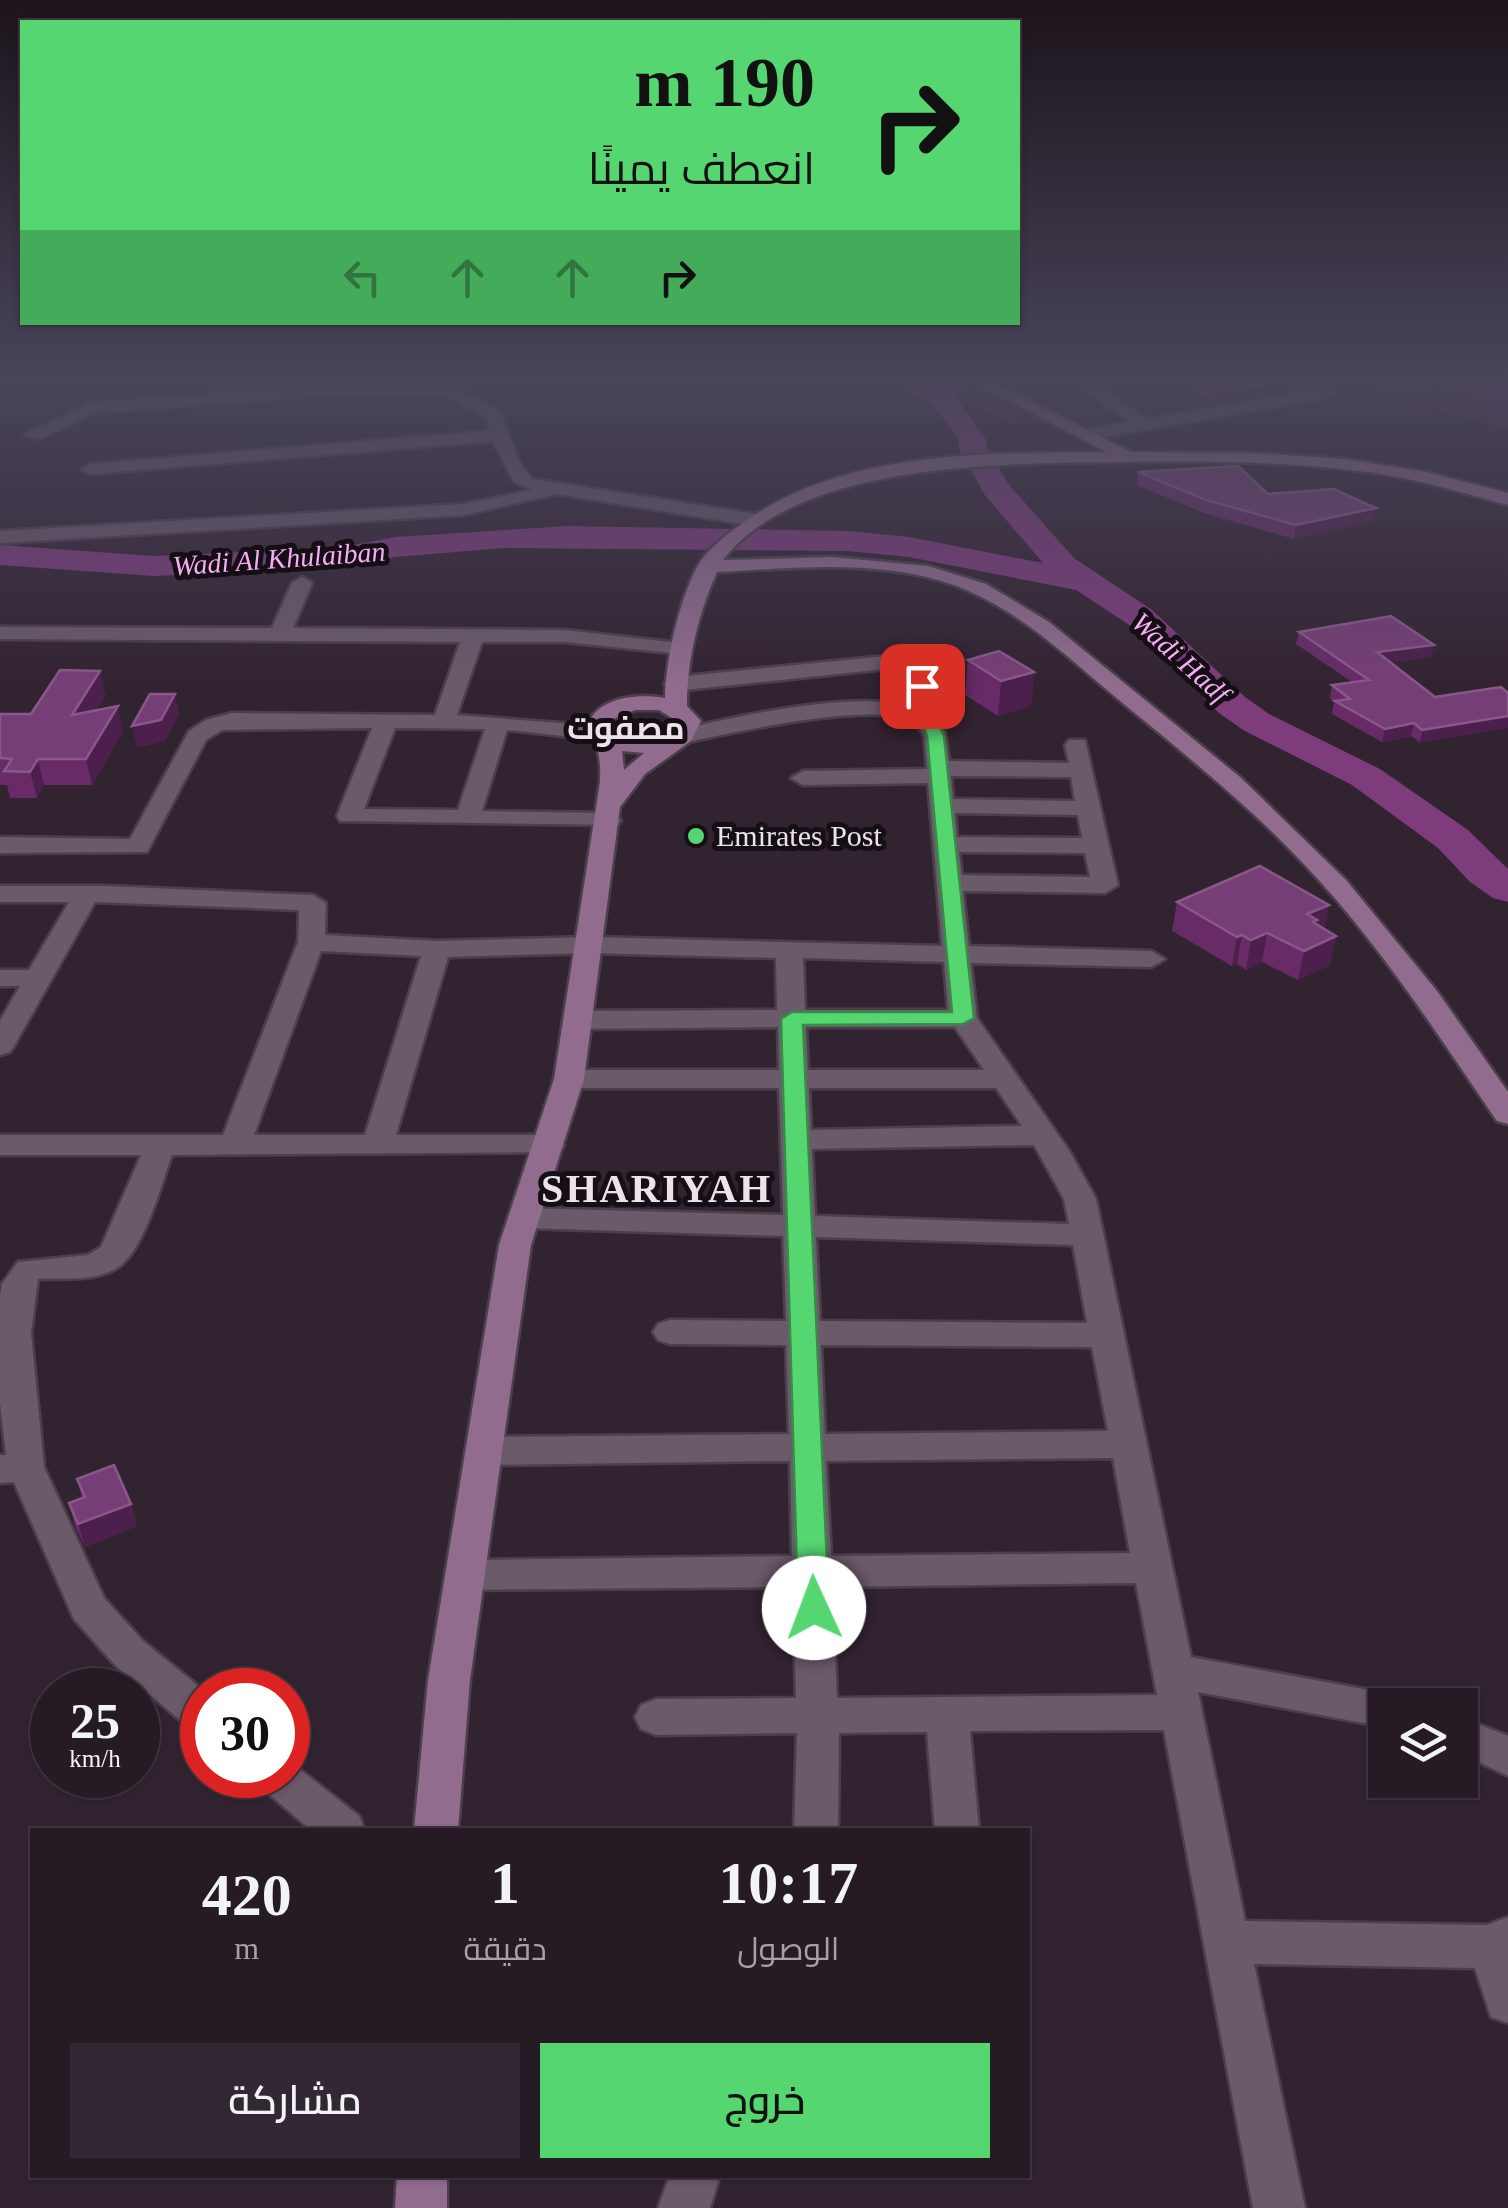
<!DOCTYPE html>
<html lang="ar">
<meta charset="utf-8">
<style>
:root{--surface:#261a25;--page:#322732;--text:#f1f3f6;--muted:#a4a1a7;--line:#423842;--accent:#56d671}
body{margin:0;font-family:"Times New Roman",Cairo,serif;background:var(--page);color:var(--text);direction:rtl;height:100vh;display:flex;flex-direction:column;font-size:38px;white-space:nowrap}
*{box-sizing:border-box;margin:0}
p{font-size:32px;color:var(--muted)}
.icon{flex:none;width:55px;height:55px;fill:none;stroke:currentColor;stroke-width:2;stroke-linecap:round;stroke-linejoin:round}
.map{position:relative;flex:1;overflow:hidden;direction:ltr}
.drawer{position:absolute;left:30px;top:1828px;width:1000px;height:350px;display:flex;flex-direction:column;background:var(--surface);border-radius:0px;box-shadow:0 2px 8px #0004,0 0 0 2px var(--line);direction:rtl}
.drawer>*{flex:none}
.hud{position:absolute;left:20px;top:20px;width:1000px;height:305px;border-radius:0px;box-shadow:0 2px 8px #0004,0 0 0 2px var(--line);direction:rtl;background:#56d671;color:#111;overflow:hidden}
.fabs{position:absolute;left:1368px;top:1688px;display:grid;gap:20px}
.fabs a{display:grid;place-items:center;width:110px;height:110px;border-radius:0px;background:var(--surface);box-shadow:0 2px 8px #0004,0 0 0 2px var(--line);font-size:50px}
.speed{position:absolute;left:30px;top:1668px;display:flex;gap:20px;font-size:50px;font-weight:700;text-align:center}
.speed>*{display:grid;place-content:center;width:130px;height:130px;border-radius:50%;background:var(--surface);box-shadow:0 2px 8px #0004,0 0 0 2px var(--line);line-height:1}
.speed small{font-size:25px;font-weight:400}
.speed .limit{border:15px solid #d22;background:#fff;color:#111}
.pin{position:absolute;display:grid;place-items:center;width:85px;height:85px;color:#fff;margin:-42px;border-radius:20px;box-shadow:0 5px 15px #0006}
.me{position:absolute;width:110px;margin:-55px;rotate:358deg;stroke-linejoin:round;filter:drop-shadow(0 0 8px #0008)}
.turn{display:flex;align-items:center;gap:35px;height:210px;padding:0 40px;font-size:45px}
.turn .icon{width:130px;height:130px;stroke-width:2.5}
.turn b{display:block;font-size:70px;line-height:85px}
.lanes{display:flex;align-items:center;height:95px;padding:0 40px;background:#0003;justify-content:center;gap:50px;direction:ltr}
.lanes .off{opacity:.35}
.eta{display:flex;justify-content:space-evenly;align-items:center;height:170px;text-align:center}
.eta b{font-size:60px;font-weight:600;line-height:70px}
.button{display:flex;gap:20px;margin-top:auto;padding:20px 40px}
.button a{flex:1;height:115px;border-radius:0px;background:var(--accent);color:#111;font-size:40px;font-weight:600;line-height:115px;text-align:center}
.button a+a{background:var(--page);color:var(--text)}
.map>svg:first-child{display:block}
.green{fill:#4c274b}
.lines{fill:none;stroke-linecap:round;stroke-linejoin:round}
.river{fill:#7e3c7d;fill-rule:evenodd}
.street-casing{stroke:#4c3f4c;stroke-width:5}
.secondary-casing{stroke:#4c3f4c;stroke-width:5}
.street{fill:#6b5a6a;fill-rule:evenodd}
.secondary{fill:#916c8f;fill-rule:evenodd}
.wall{fill:#682b68}
.shaded-wall{fill:#4c1f4c}
.building{fill:#763e76;stroke:#895889;stroke-width:2.5}
.route{fill:#56d671;stroke:#388b49;stroke-width:2.5}
.poi-dot{fill:#56d671;stroke:#150f15;stroke-width:4}
.labels{text-anchor:middle;stroke-width:10;stroke-linejoin:round;paint-order:stroke}
.far-water-label{font-size:28px;font-style:italic;fill:#f7adf4;stroke:#150f15}
.poi-label{font-size:30px;fill:#ece2ec;stroke:#150f15;text-anchor:start}
.far-district-label{font-size:32px;font-weight:bold;fill:#ece2ec;stroke:#150f15}
.district-label{font-size:40px;font-weight:bold;letter-spacing:2.5px;fill:#ece2ec;stroke:#150f15}
</style>
<div class="map">
<svg width="1508" height="2208" viewBox="0 0 1508 2208">
<rect width="100%" height="100%" fill="#322331"/>
<!-- green -->
<g class="green">
<path d="M924 378H958L1042 421 1011 425Z"/>
<path d="M1397 379 1508 406V430L1371 391Z"/>
</g>
<g class="lines">
<!-- river -->
<path class="river" d="M888 378H921L954 394 986 439 987 449 1009 485 1074 558 1152 610 1245 697 1269 714 1380 769 1468 830 1508 869V902L1493 898 1470 882 1438 848 1352 785 1243 730 1219 713 1128 624 1076 590 909 557 848 551 504 548 395 557 338 568 154 576 0 565V545L154 556 338 548 395 537 567 526 848 531 909 537 1043 563 985 495 959 449 958 439 934 406Z"/>
<!-- street casing -->
<g class="street-casing">
<g id="street">
<path d="M1069 378H1087L1147 419 1315 390 1288 378 1324 380 1334 393 1326 398 1085 440 1076 435 1079 431 1129 422Z"/>
<path d="M425 384 461 391 499 410 519 462 532 479 756 514 765 520 756 526 557 494 464 515 0 543V531L464 504 532 490 514 482 493 441 91 474 82 469 91 464 490 431 486 417 451 398 425 394 329 395 93 413 39 439 24 435 90 403 329 385Z"/>
<path d="M302 577 312 583 293 628 565 630 688 644 692 648 681 654 565 642H482L457 715 600 726 611 733 600 740 507 730 482 811 609 813 621 820 618 825 340 821 337 816 372 728 222 730 206 740 147 852 0 853V837L130 839 189 731 206 720 232 713 435 715 460 642 0 639V627L272 628 292 583ZM395 728 485 729 458 810 364 809Z"/>
<path d="M926 652 937 658 930 711 945 732 949 761 1069 763 1065 745 1069 740H1085L1118 885 1105 893 963 891 969 946 1151 951 1165 959 1151 967 971 963 977 1018 1070 1152 1096 1199 1191 1657 1385 1693 1400 1698 1403 1705H1385V1727L1198 1692 1245 1921 1487 1925 1508 1917V2023L1491 2017 1475 1968 1254 1964 1305 2208H1253L1164 1730 970 1731 979 1830H935L927 1732 839 1733 838 1830H794L797 1733 656 1735 641 1729 635 1717 641 1705 656 1699 796 1698 793 1587 465 1590 451 1586 445 1575 451 1564 465 1560 792 1556 790 1461 484 1465 471 1461 466 1451 471 1441 484 1437 789 1434 786 1345 670 1344 658 1340 653 1332 658 1324 670 1320 786 1321 783 1236 524 1228 513 1225 508 1218 513 1211 524 1208 783 1215 779 1088H569L559 1085 554 1079 559 1073 569 1070H779L778 1027 579 1029 569 1026 565 1020 569 1014 579 1011 777 1010 776 958 590 953 448 957 396 1135H549L560 1138 564 1145 560 1152 172 1155C161 1184 144 1252 117 1268 94 1282 64 1278 38 1279L31 1333 44 1467 104 1598 143 1641 203 1690 202 1731 187 1726 115 1665 74 1619 14 1482 0 1483V1455H6L0 1403V1295L2 1284 18 1262 88 1255 101 1247 141 1155H0V1135H223L298 942 299 910 95 902 14 1046 10 1052 0 1055V1021L20 986H0V970H29L69 902H0V886H106L313 895 326 903 325 935 437 941 590 937 942 946 928 783 803 785 791 778 803 771 927 769 924 736 915 722C875 700 731 733 683 743L672 736 675 731C736 716 847 692 908 705L914 666 675 691 664 684 675 677ZM951 776 1071 777 1075 801 953 799ZM955 813 1078 815 1082 838 957 837ZM959 852 1085 853 1090 877 962 875ZM321 951 421 956 365 1135H254ZM803 958 944 962 948 1010H805ZM806 1027H955L984 1070H808ZM809 1088H996L1022 1126 811 1130ZM1034 1145 1064 1199 1069 1224 815 1216 812 1149ZM816 1237 1073 1245 1087 1323 820 1321ZM821 1345 1092 1347 1108 1431 825 1434ZM1113 1458 1130 1553 831 1556 826 1461ZM1136 1583 1157 1695 837 1698 832 1587Z"/>
<path d="M1460 1717 1508 1736V1776L1460 1753Z"/>
<path d="M288 1760 359 1816 365 1830H311L262 1788 256 1775H288Z"/>
<path d="M670 2175H720L710 2208H658Z"/>
</g>
</g>
<!-- secondary casing -->
<g class="secondary-casing">
<g id="secondary">
<path d="M965 378H985L1131 452 1254 453 1345 459 1426 472 1508 493V505C1464 493 1421 480 1375 473 1290 461 1203 461 1117 462 1004 464 799 461 723 560L833 557 928 566 986 584 1049 622 1240 777 1346 880 1437 991 1508 1092V1124L1497 1121C1436 1032 1377 940 1301 861 1243 800 1177 748 1113 695 1063 653 1014 606 951 584 878 559 792 568 717 572 698 614 687 661 687 706L701 721 691 741 645 774 620 807 584 1079 531 1245 470 1680 458 1830H414L428 1680 499 1245 554 1079 600 782C601 760 599 746 586 728 596 697 636 693 665 698 666 657 679 602 697 567 706 551 724 536 740 525 841 450 986 453 1107 452ZM635 710H659L678 722 670 735C647 740 627 743 609 727L611 720ZM622 751 644 753 624 770Z"/>
<path d="M397 2175H447V2208H395Z"/>
</g>
</g>
<!-- street -->
<use href="#street" class="street"/>
<!-- secondary -->
<use href="#secondary" class="secondary"/>
</g>
<!-- wall -->
<g class="wall">
<path d="M1168 378H1283L1289 381 1288 391 1213 402Z"/>
<path d="M1347 378H1508V406L1395 379 1380 386Z"/>
<path d="M1138 472 1268 494 1376 508 1373 521 1294 539 1204 513 1137 485Z"/>
<path d="M1299 632 1434 645 1431 657 1391 662 1435 697 1420 743 1411 736 1382 742 1332 714 1334 702 1330 698 1332 685 1352 682 1296 644Z"/>
<path d="M968 660 1034 672 1031 706 998 716 965 695Z"/>
<path d="M100 671 105 696 96 710 123 731 92 785H44L37 798H10L7 785H0V714H31Z"/>
<path d="M1177 902 1325 929 1336 936 1330 965 1298 980 1262 962 1246 970 1237 964 1232 966 1172 931Z"/>
<path d="M77 1479 131 1504 137 1526 85 1547 75 1526 69 1503 82 1498Z"/>
</g>
<!-- shaded-wall -->
<g class="shaded-wall">
<path d="M1381 378H1396L1380 386Z"/>
<path d="M1289 381 1288 391 1213 402 1215 392Z"/>
<path d="M1376 508 1373 521 1294 539 1296 525Z"/>
<path d="M1434 645 1431 657 1375 664 1377 652Z"/>
<path d="M100 671 105 696 77 741 72 715Z"/>
<path d="M1034 672 1031 706 998 716 1001 681Z"/>
<path d="M175 694 179 715 165 741 137 748 132 726Z"/>
<path d="M118 706 123 731 92 785 86 759Z"/>
<path d="M1508 716V728L1420 743 1422 730Z"/>
<path d="M1414 723 1411 736 1382 742 1385 729Z"/>
<path d="M38 759 44 785 37 798 30 772Z"/>
<path d="M1329 905 1324 934 1336 936 1330 965 1298 980 1304 951 1307 914Z"/>
<path d="M1267 933 1262 962 1246 970 1251 940Z"/>
<path d="M1242 935 1237 964 1232 966 1237 937Z"/>
<path d="M131 1504 137 1526 85 1547 78 1524Z"/>
</g>
<!-- building -->
<g class="building">
<path d="M1188 378H1283L1289 381 1215 392Z"/>
<path d="M1462 378H1508V388Z"/>
<path d="M1238 466 1268 494 1334 489 1376 508 1296 525 1206 500 1138 472Z"/>
<path d="M1391 616 1434 645 1377 652 1435 697 1501 687 1508 693V716L1422 730 1414 723 1385 729 1335 701 1350 699 1332 685 1369 680 1299 632Z"/>
<path d="M999 651 1034 672 1001 681 968 660Z"/>
<path d="M60 670 100 671 72 715 118 706 86 759H38L30 772 4 771 12 759 0 758V714H31Z"/>
<path d="M150 694H175L161 720 132 726Z"/>
<path d="M1260 866 1329 905 1307 914 1317 920 1313 922 1336 936 1304 951 1267 933 1251 940 1242 935 1237 937 1177 902Z"/>
<path d="M114 1465 131 1504 78 1524 69 1503 85 1497 77 1479Z"/>
</g>
<!-- sky -->
<linearGradient id="sky" x2="0" y2="1"><stop stop-color="#1c131b"/><stop offset="0.55" stop-color="#49455a"/><stop offset="1" stop-color="#49455a" stop-opacity="0"/></linearGradient>
<rect width="1508" height="687" fill="url(#sky)"/>
<!-- route -->
<path class="route" d="M922 681 930 686 927 712 937 720 944 736 974 1018 963 1024 803 1025 829 1608 824 1616 814 1619 803 1616 798 1608 781 1019 792 1012H952L927 736 923 726 909 714 913 686Z"/>
<!-- markers -->
<circle class="poi-dot" cx="696" cy="836" r="10"/>
<g class="labels">
<!-- far-water labels -->
<g class="far-water-label">
<text transform="translate(279 558) rotate(-4)" y="10">Wadi Al Khulaiban</text>
<text transform="translate(1181 657) rotate(42)" y="10">Wadi Hadf</text>
</g>
<!-- poi labels -->
<g class="poi-label">
<text x="716" y="846">Emirates Post</text>
</g>
<!-- far-district labels -->
<g class="far-district-label">
<text x="626" y="739">مصفوت</text>
</g>
<!-- district labels -->
<g class="district-label">
<text x="657" y="1202">SHARIYAH</text>
</g>
</g>
</svg>
<div class="fabs">
<a><svg class="icon" aria-label="layers" viewBox="0 0 24 24"><path d="M12 4l9 5-9 5-9-5zM3 14l9 5 9-5"/></svg></a>
</div>
<div class="speed"><div>25<small>km/h</small></div><div class="limit">30</div></div>
<div class="pin" style="left:922px;top:686px;background:#d93025"><svg class="icon" aria-label="arrive" viewBox="0 0 24 24"><path d="M6 21V4h12l-3 4 3 4H6"/></svg></div>
<svg class="me" style="left:814px;top:1608px" viewBox="-20 -20 40 40"><circle r="19" fill="#fff"/><path d="M0-13L10 11 0 6-10 11z" fill="#56d671"/></svg>
<div class="hud">
<div class="turn"><svg class="icon" aria-label="right" viewBox="0 0 24 24"><path d="M7 20v-9h11M14 6l5 5-5 5"/></svg><div><b>190 m</b>انعطف يمينًا</div></div>
<div class="lanes"><svg class="icon off" aria-label="left" viewBox="0 0 24 24"><path d="M17 20v-9H6M10 6l-5 5 5 5"/></svg><svg class="icon off" aria-label="ahead" viewBox="0 0 24 24"><path d="M12 20V5M6 11l6-6 6 6"/></svg><svg class="icon off" aria-label="ahead" viewBox="0 0 24 24"><path d="M12 20V5M6 11l6-6 6 6"/></svg><svg class="icon" aria-label="right" viewBox="0 0 24 24"><path d="M7 20v-9h11M14 6l5 5-5 5"/></svg></div>
</div>
<section class="drawer">
<div class="eta">
<div><b>10:17</b><p>الوصول</p></div>
<div><b>1</b><p>دقيقة</p></div>
<div><b>420</b><p>m</p></div>
</div>
<div class="button"><a>خروج</a><a>مشاركة</a></div>
</section>
</div>
